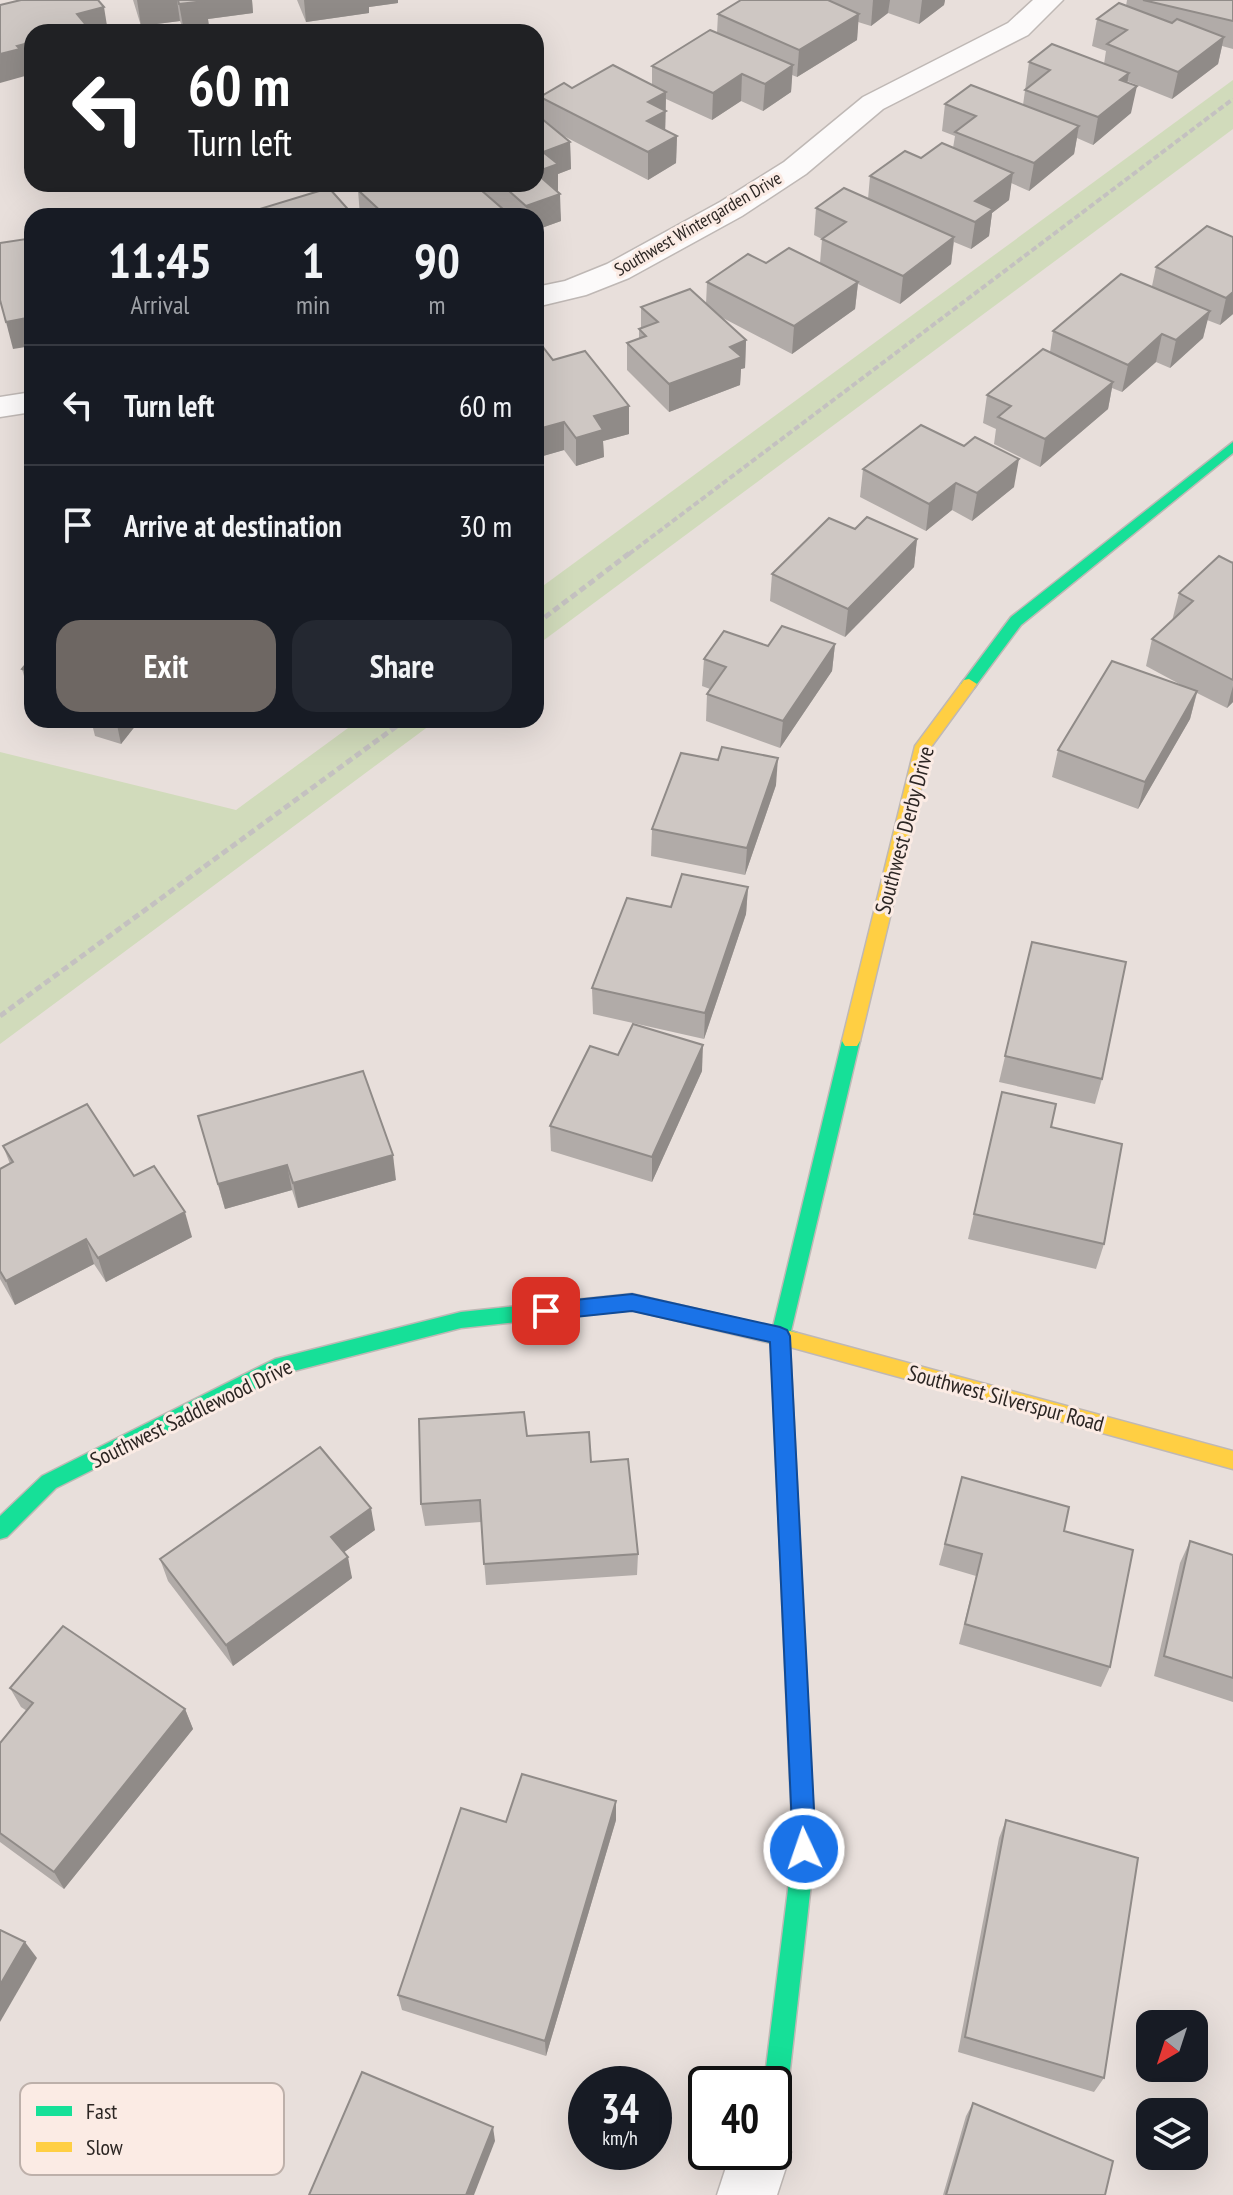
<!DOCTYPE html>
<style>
:root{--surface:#171b24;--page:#242831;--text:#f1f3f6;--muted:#9ea1a6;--line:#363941;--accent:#6e6763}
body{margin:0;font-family:"PT Sans Narrow",sans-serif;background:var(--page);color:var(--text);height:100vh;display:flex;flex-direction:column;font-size:30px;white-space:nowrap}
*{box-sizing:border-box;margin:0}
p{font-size:26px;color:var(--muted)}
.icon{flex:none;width:44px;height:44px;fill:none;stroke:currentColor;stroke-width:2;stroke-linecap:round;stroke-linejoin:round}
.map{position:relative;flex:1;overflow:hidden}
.panel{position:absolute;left:24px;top:208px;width:520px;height:520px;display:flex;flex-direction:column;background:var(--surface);border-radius:24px;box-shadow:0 8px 32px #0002}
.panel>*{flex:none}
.guide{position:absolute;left:24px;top:24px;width:520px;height:168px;border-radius:24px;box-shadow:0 8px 32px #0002;background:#202124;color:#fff;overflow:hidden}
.needle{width:52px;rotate:219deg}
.buttons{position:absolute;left:1136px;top:2010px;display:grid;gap:16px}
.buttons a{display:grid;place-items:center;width:72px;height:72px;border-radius:16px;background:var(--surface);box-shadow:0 8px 32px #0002;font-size:40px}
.speed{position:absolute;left:568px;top:2066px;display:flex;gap:16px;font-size:40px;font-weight:700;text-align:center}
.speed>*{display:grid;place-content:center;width:104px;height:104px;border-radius:50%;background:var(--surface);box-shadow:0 8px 32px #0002;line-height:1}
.speed small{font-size:20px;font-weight:400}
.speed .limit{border:4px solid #111;border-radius:12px;background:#fff;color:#111}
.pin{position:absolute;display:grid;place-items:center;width:68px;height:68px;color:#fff;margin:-34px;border-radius:16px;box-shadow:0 4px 12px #0006}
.me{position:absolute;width:88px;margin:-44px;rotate:357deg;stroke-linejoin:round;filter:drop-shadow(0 0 6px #0008)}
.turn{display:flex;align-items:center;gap:28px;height:168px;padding:0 32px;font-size:36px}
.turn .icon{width:104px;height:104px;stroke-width:2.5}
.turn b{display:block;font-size:56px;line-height:68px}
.eta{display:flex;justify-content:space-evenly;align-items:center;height:136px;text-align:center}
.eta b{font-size:48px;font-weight:700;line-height:56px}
.action{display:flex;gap:16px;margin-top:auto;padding:16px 32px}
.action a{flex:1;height:92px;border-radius:24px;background:var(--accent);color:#fff;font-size:32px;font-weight:700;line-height:92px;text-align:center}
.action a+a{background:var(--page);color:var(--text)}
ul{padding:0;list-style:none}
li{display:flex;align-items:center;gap:24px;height:120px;padding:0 32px;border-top:2px solid var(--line)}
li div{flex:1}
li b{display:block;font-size:30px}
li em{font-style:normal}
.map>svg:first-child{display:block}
.green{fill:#d1dbbb}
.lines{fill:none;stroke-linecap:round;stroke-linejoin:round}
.street-casing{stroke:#bfb8b5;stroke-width:3}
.fast-casing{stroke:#bfb8b5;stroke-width:3}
.slow-casing{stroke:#bfb8b5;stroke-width:3}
.path-far1{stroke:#c4c1c0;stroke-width:4;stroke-dasharray:6 3;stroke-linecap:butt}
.path{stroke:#c4c1c0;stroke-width:5;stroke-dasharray:7 4;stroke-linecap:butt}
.street{fill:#fcfafa;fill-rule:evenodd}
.fast{fill:#16e098;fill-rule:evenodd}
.slow{fill:#ffcf43;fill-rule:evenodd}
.wall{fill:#b1aba8}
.shaded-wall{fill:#908b88}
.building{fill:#cec7c3;stroke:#908b88;stroke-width:2}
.route{fill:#1a73e8;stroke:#114b97;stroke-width:2}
.labels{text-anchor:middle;stroke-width:6;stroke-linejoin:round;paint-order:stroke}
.far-street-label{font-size:18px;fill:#2c2623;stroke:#fbebe4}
.street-label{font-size:22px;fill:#2c2623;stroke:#fbebe4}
.key{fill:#fbebe4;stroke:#bdb0aa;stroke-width:2}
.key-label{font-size:22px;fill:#2c2623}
</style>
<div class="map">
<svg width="1233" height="2195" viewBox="0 0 1233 2195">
<rect width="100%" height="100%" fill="#e8dfdb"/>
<!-- green -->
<g class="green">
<path d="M1233 80V129L536 646V591Z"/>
<path d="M359 720H437L0 1044V752L236 810Z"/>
</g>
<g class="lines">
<!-- street casing -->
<g class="street-casing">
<g id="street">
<path d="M1033 0H1063L1028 35 883 109 806 174 742 216 629 278 586 295 536 307V287L565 281 607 264 720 202 784 162 863 97 1008 23Z"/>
<path d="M32 392V412L0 417V397Z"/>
<path d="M774 2128 782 2131 791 2152 777 2195H717L731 2152H774Z"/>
</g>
</g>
<!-- fast casing -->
<g class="fast-casing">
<g id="fast">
<path d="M1233 442V453L1021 625 974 688H964L961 684 964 680 1011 617Z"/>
<path d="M851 1034 857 1036 860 1041 791 1331 797 1333 800 1339 797 1345 790 1347 815 1849 786 2105 783 2114 774 2117V2084H764L793 1849 771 1343 632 1310 461 1328 286 1373 56 1488 7 1537 0 1539V1516L42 1476 275 1359 461 1312 632 1294 773 1327 842 1041 845 1036Z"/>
</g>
</g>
<!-- slow casing -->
<g class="slow-casing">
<g id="slow">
<path d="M969 679 977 684 931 747 860 1041 857 1046H845L842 1041 915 746 964 680Z"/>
<path d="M790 1331 1233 1451V1469L790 1347 783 1345 780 1339 783 1333Z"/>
</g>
</g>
<!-- path-far1 -->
<path class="path-far1" d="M629 554 1233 99"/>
<!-- path -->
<g class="path">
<path d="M536 624 631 552"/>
<path d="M0 1016 405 720"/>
</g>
<!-- street -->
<use href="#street" class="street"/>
<!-- fast -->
<use href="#fast" class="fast"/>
<!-- slow -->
<use href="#slow" class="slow"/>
</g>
<!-- wall -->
<g class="wall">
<path d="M133 0H252L253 13 208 19 209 27 184 31 180 21 141 26Z"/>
<path d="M297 0H398V3L369 7V13L306 22Z"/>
<path d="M741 0H945L944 5 919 24 888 13 871 26 858 22 857 40 797 77 792 75 791 92 763 111 741 101 712 120 666 99 665 130 677 136 676 163 648 180 560 134 570 142 571 169 558 174V192L561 221 536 230V216H507L504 213V216H360L358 190 374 184H536L541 118 540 97 572 88 652 85V66L717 33 718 14Z"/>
<path d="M1127 0H1233V49L1222 46 1218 64 1172 99 1127 81 1131 113 1093 145 1077 138 1074 154 1029 191 1011 183 1009 200 992 213 989 236 971 249 954 242 951 264 900 304 858 284 855 309 792 354 721 317 746 340 745 368 741 369 740 385 669 412 627 370V343L639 339V329L641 328V307L706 304 707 282 766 263H820L822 239 814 235 816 208 868 199 870 176 953 148 955 136 942 131 945 104 1023 105 1029 62 1104 64 1106 51 1092 46 1097 19 1126 6Z"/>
<path d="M1207 226 1233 314 1220 325 1207 320 1203 338 1170 368 1156 362 1122 392 1112 388 1108 409 1040 467 994 444 996 429 983 423 987 395 1050 352 1053 331 1152 286 1156 267Z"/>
<path d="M536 338 553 360 629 434 603 441 604 457 576 466 564 450 543 456 536 447Z"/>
<path d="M964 446 1014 487 972 521 952 510 926 531 860 497 863 469Z"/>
<path d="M917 539 914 567 845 637 770 601 772 574Z"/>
<path d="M1233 561V702L1227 708 1197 693 1190 719 1138 809 1052 777 1058 750 1185 687 1146 666 1152 639 1172 621 1179 593Z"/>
<path d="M835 644 832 671 780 748 706 721 707 694 710 689 702 686 704 659 768 646Z"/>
<path d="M32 657V697H30L22 669Z"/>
<path d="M91 720H140L121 744 95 736Z"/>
<path d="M776 785 745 875 651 856 652 829Z"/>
<path d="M748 887 746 914 704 1039 593 1014 592 988 671 907Z"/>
<path d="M1032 942 1102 1079 1095 1104 999 1082Z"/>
<path d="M702 1071 652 1182 551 1151 550 1126Z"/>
<path d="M1002 1092 1051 1127 1104 1244 1096 1269 968 1239Z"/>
<path d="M198 1116 396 1180 298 1208 292 1190 225 1209Z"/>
<path d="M3 1146 192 1237 106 1282 94 1264 15 1305 0 1279V1169L10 1164Z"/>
<path d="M527 1436 591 1462 638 1554 637 1575 486 1585 481 1522 425 1526 421 1504Z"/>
<path d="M962 1477 1064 1531 1110 1667 1101 1687 959 1644 976 1576 939 1565Z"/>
<path d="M375 1530 344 1552 352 1578 233 1666 168 1581 160 1559Z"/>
<path d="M1190 1541 1233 1555V1702L1154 1676 1180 1563Z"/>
<path d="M10 1688 185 1709 193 1729 64 1889 0 1842V1743L27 1711 21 1707Z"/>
<path d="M616 1820 546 2056 402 2010 398 1995 506 1822Z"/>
<path d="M1006 1820 1104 2078 1094 2092 958 2052 999 1838Z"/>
<path d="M973 2103 1105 2195H943L966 2116Z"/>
</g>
<!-- shaded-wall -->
<g class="shaded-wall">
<path d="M137 0H177L180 21 141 26Z"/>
<path d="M204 0H252L253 13 208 19 209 27 184 31 179 4Z"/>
<path d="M304 0H398V3L369 7V13L306 22Z"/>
<path d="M873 0H890L888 13 871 26Z"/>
<path d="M922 0H945L944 5 919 24Z"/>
<path d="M104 7 108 32H80L77 14Z"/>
<path d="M859 14 857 40 797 77 799 50Z"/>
<path d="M1224 37 1218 64 1172 99 1178 72Z"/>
<path d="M32 42V70L25 72V76L0 83V54L17 46Z"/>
<path d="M793 65 791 92 763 111 765 84Z"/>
<path d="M1129 73 1125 96 1137 86 1131 113 1093 145 1098 117 1120 80Z"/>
<path d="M742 74 741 101 712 120 713 93Z"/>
<path d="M666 92 665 138 647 148 648 102Z"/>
<path d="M1079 126 1074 154 1029 191 1034 163Z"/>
<path d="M677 136 676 163 648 180V152Z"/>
<path d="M570 142 571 169 558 174V192L536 172 543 152Z"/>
<path d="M1013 173 1009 200 992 213 989 236 971 249 975 222V201Z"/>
<path d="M560 194 561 221 536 230V216H527L526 206Z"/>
<path d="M504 210V216H487Z"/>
<path d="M954 237 951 264 900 304 903 276Z"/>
<path d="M858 282 855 309 792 354 794 326Z"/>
<path d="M1233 292V314L1220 325 1226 298Z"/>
<path d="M1210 311 1203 338 1170 368 1176 340Z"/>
<path d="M32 317V346L13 349 6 322Z"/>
<path d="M1162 334 1156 362 1122 392 1128 365Z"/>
<path d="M746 340 745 368 741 369 740 385 669 412V384L730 347Z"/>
<path d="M1113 382 1108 409 1040 467 1045 439Z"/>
<path d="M629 406V434L603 441 604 457 576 466V438L594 416Z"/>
<path d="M564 422V450L543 456 542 428Z"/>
<path d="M1019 459 1014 487 972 521 977 493Z"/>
<path d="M956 483 952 510 926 531 929 504Z"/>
<path d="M917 539 914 567 845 637 848 609Z"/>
<path d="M835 644 832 671 780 748 783 721Z"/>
<path d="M1233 686V702L1227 708Z"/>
<path d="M1197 691 1190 719 1138 809 1145 782Z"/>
<path d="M116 720H140L121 744Z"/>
<path d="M778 758 776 785 745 875 747 848Z"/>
<path d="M748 887 746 914 704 1039 705 1013Z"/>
<path d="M703 1045 702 1071 652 1182V1157Z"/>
<path d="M393 1155 396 1180 298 1208 293 1183Z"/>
<path d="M287 1165 292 1190 225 1209 218 1184Z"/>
<path d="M185 1212 192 1237 106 1282 98 1258Z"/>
<path d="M86 1239 94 1264 15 1305 6 1281Z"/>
<path d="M371 1508 375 1530 336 1558 331 1537Z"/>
<path d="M348 1557 352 1578 233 1666 226 1645Z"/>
<path d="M185 1709 193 1729 64 1889 54 1872Z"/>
<path d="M616 1801V1820L546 2056 545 2041Z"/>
<path d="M25 1942 37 1958 0 2022V1985Z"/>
<path d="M493 2127 495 2141 474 2195H466Z"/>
</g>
<!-- building -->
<g class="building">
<path d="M21 0H98L104 7 77 14 92 32H32V42L17 46 20 49 0 54V5Z"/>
<path d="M178 0H205V1L179 4Z"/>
<path d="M741 0H828L859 14 799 50 718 14Z"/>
<path d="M1143 0H1233V21Z"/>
<path d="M1119 3 1172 23 1177 19 1224 37 1178 72 1107 44 1127 30 1097 19Z"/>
<path d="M710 30 793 65 765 84 742 74 713 93 652 66Z"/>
<path d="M1052 44 1129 73 1120 80 1137 86 1098 117 1025 90 1050 70 1029 62Z"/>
<path d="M613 65 666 92 648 102 666 111 647 121 677 136 648 152 540 97 564 83 572 88Z"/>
<path d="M971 85 1079 126 1034 163 955 132 976 116 945 104Z"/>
<path d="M536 114 570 142 543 152 558 164 536 172Z"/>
<path d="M942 143 1013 173 975 201 993 209 975 222 870 176 905 151 921 158Z"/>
<path d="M536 173 560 194 526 206 501 184H536Z"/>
<path d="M374 184H474L504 210 487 216H386L358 190Z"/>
<path d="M329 188 354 216H245L243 214Z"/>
<path d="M844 188 954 237 903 276 822 239 846 222 816 208Z"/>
<path d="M214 213 215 216H200Z"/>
<path d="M1207 226 1233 237V292L1226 298 1156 267Z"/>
<path d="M26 239 32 256V317L6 322 0 300V243Z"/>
<path d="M789 248 858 282 794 326 707 282 748 254 766 263Z"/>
<path d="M1121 274 1210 311 1176 340 1162 334 1128 365 1053 331Z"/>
<path d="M690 289 746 340 730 347 742 357 669 384 627 343 646 336 639 329 658 322 641 307Z"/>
<path d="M536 338 553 360 585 351 629 406 594 416 603 430 576 438 564 422 542 428 536 420Z"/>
<path d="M1043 349 1113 382 1045 439 998 417 1011 406 987 395Z"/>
<path d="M921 425 964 446 975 437 1019 459 977 493 956 483 929 504 863 469Z"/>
<path d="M867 517 917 539 848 609 772 574 829 518 855 529Z"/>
<path d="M1219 556 1233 563V680L1152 639 1193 601 1179 593Z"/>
<path d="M782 626 835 644 783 721 707 694 726 667 704 659 724 631 768 646Z"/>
<path d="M32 657V672L22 669Z"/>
<path d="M1112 661 1197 691 1145 782 1058 750Z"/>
<path d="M722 747 778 758 747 848 652 829 681 753 718 760Z"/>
<path d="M682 874 748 887 705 1013 592 988 627 898 671 907Z"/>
<path d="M1032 942 1126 962 1102 1079 1005 1056Z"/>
<path d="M633 1024 703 1045 652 1157 550 1126 590 1046 618 1055Z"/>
<path d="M363 1071 393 1155 293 1183 287 1165 218 1184 198 1116Z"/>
<path d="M1002 1092 1056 1104 1051 1127 1122 1144 1104 1244 974 1214Z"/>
<path d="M87 1104 134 1176 154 1166 185 1212 98 1258 86 1239 6 1281 0 1271V1169L13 1162 3 1146Z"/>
<path d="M524 1412 527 1436 589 1432 591 1462 628 1459 638 1554 484 1564 480 1500 421 1504 419 1419Z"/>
<path d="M320 1447 371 1508 331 1537 348 1557 226 1645 160 1559Z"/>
<path d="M962 1477 1069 1507 1064 1531 1133 1550 1110 1667 965 1624 982 1554 945 1544Z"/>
<path d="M1190 1541 1233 1555V1678L1164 1656Z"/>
<path d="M63 1626 185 1709 54 1872 0 1833V1743L33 1703 10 1688Z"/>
<path d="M522 1774 616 1801 545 2041 398 1995 461 1808 506 1822Z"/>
<path d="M1006 1820 1138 1858 1104 2078 965 2037Z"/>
<path d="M0 1930 25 1942 0 1985Z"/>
<path d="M362 2072 493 2127 466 2195H309Z"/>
<path d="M973 2103 1113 2161 1105 2195H946Z"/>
</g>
<!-- route -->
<path class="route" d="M632 1294 780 1327 787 1330 790 1336 816 1849 812 1857 804 1861 796 1857 793 1849 770 1342 632 1311 546 1320 539 1317 536 1311 539 1305 546 1303Z"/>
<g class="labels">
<!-- far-street labels -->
<g class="far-street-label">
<text transform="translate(698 224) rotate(-30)" y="6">Southwest Wintergarden Drive</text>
</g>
<!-- street labels -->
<g class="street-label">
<text transform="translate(904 830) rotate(-75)" y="8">Southwest Derby Drive</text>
<text transform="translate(1006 1398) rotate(15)" y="8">Southwest Silverspur Road</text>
<text transform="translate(191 1413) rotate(-26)" y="8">Southwest Saddlewood Drive</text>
</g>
</g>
<!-- legend -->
<rect x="20" y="2083" width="264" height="92" rx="12" class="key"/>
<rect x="36" y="2106" width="36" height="10" fill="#16e098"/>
<rect x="36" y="2142" width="36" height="10" fill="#ffcf43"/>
<g class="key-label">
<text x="86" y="2119">Fast</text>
<text x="86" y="2155">Slow</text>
</g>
</svg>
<div class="buttons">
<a><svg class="needle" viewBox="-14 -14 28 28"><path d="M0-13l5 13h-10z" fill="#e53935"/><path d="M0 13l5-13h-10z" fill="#9ea1a6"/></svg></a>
<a><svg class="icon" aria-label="layers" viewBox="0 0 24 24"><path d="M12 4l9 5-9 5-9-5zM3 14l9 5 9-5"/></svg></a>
</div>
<div class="speed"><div>34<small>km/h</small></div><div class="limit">40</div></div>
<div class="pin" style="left:546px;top:1311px;background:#d93025"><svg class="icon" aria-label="arrive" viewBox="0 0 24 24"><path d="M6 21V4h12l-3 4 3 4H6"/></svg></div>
<svg class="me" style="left:804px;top:1849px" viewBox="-20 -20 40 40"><circle r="17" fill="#1a73e8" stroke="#fff" stroke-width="3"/><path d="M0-11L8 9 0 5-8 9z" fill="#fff"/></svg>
<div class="guide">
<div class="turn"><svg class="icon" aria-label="left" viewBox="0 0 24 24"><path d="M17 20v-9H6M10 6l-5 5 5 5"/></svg><div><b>60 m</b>Turn left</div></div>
</div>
<section class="panel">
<div class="eta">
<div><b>11:45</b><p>Arrival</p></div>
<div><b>1</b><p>min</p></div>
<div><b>90</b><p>m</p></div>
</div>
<ul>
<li><svg class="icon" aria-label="left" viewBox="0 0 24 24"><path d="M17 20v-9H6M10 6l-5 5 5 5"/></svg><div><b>Turn left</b></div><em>60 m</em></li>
<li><svg class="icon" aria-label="arrive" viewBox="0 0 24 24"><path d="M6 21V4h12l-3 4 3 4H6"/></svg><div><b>Arrive at destination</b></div><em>30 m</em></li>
</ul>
<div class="action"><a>Exit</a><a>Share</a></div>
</section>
</div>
